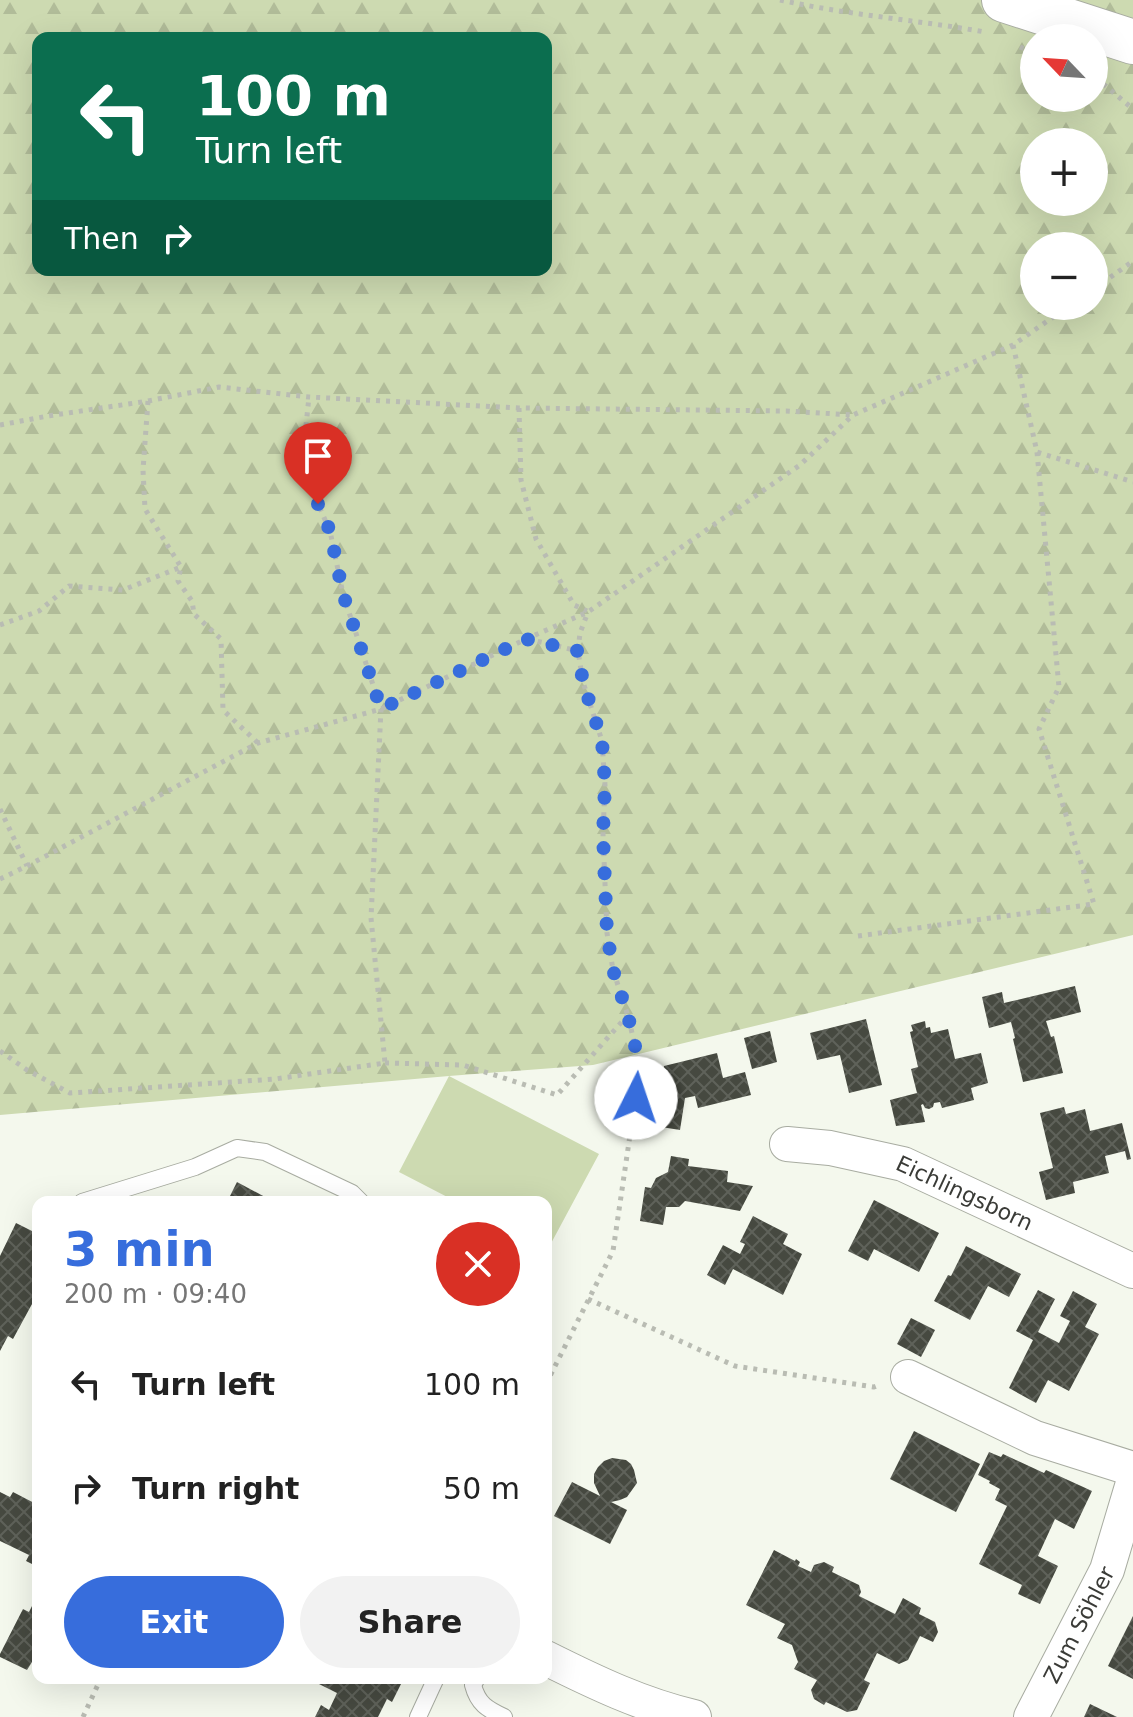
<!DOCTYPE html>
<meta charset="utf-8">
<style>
:root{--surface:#fff;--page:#f2f2f2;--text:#222;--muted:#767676;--accent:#376ddc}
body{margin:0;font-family:"DejaVu Sans",sans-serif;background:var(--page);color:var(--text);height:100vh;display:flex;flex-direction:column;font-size:30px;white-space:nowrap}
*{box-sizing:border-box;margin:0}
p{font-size:26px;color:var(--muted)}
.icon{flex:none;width:44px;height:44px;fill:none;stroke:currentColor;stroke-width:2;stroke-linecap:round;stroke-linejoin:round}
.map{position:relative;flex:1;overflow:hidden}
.details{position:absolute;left:32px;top:1196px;width:520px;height:488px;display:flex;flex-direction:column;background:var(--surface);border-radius:16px;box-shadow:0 8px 32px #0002}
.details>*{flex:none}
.banner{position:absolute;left:32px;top:32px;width:520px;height:244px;border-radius:16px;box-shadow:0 8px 32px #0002;background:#0b6e4f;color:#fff;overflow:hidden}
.needle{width:52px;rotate:295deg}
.tools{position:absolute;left:1020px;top:24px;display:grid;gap:16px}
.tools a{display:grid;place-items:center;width:88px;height:88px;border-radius:50%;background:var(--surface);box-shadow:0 8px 32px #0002;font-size:40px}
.pin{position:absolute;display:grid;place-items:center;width:68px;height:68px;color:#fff;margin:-82px -34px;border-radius:50% 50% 50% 0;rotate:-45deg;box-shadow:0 0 8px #0007}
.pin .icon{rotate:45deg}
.me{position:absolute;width:88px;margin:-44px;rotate:4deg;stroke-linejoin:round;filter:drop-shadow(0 0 6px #0008)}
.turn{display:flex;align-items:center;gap:28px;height:168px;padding:0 32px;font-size:36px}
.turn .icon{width:104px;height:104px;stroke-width:2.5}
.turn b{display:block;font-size:56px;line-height:68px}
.then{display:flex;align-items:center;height:76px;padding:0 32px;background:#0003;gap:16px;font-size:30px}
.round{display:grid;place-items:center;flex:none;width:84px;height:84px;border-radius:42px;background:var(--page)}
.head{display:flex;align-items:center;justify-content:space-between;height:136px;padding:0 32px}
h1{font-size:48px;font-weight:700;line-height:60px;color:var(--accent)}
.button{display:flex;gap:16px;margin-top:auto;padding:16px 32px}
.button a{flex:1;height:92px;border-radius:48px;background:var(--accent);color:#fff;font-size:32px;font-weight:700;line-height:92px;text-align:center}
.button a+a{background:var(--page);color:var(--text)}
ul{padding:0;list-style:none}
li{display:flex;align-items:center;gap:24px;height:104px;padding:0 32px}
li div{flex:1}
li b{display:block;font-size:30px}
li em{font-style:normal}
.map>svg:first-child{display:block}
.green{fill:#cddab1}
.forest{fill:url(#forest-firs);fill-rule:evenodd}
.building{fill:url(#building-cross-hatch)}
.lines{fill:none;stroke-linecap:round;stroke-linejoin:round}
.lane-casing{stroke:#a8aca1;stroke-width:18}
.street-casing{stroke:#a8aca1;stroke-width:36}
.secondary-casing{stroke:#a8aca1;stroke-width:46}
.path{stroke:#b9bcb3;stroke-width:5;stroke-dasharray:4 6;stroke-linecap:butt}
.lane{stroke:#fff;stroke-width:16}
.street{stroke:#fff;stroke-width:34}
.secondary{stroke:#fff;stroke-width:44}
.route{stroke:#376ddc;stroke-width:14;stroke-dasharray:0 25.2}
.labels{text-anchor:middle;stroke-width:8;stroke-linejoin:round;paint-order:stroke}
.street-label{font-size:22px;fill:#3a3b37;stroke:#fff}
</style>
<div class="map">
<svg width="1133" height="1717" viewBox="0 0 1133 1717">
<defs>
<pattern id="forest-firs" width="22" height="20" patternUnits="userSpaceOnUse" patternTransform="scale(2)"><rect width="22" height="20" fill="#cddab1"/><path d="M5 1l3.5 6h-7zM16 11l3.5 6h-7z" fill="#b1bc99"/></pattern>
<pattern id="building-cross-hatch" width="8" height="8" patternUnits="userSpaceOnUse" patternTransform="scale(2)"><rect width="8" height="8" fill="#464940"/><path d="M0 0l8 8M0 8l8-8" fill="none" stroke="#5f625a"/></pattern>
</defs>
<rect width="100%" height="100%" fill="#f4f8ed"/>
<!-- green -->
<path class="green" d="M449 1076 599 1154 548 1249 546 1248V1202H457L399 1172Z"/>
<!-- forest -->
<path class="forest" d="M0 0H1133V935L593 1065 449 1076 0 1115ZM38 38H546V270H38ZM1034 38H1094V98H1034ZM1034 142H1094V202H1034ZM1034 246H1094V306H1034Z"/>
<!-- building -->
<g class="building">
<path d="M1075 986 1081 1012 1046 1021 1051 1037 1054 1036 1063 1073 1023 1082 1013 1039 1015 1038 1011 1022 989 1028 982 997 1002 992 1004 1003Z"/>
<path d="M866 1019 882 1085 849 1093 840 1055 817 1060 810 1033Z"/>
<path d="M925 1021 926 1028 930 1027 931 1033 948 1029 955 1059 981 1053 988 1083 971 1088 974 1100 942 1108 940 1102 934 1103 933 1107 929 1109 925 1108 923 1104 921 1105 925 1122 896 1126 890 1100 917 1093 911 1069 918 1067 910 1032 913 1031 911 1025Z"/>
<path d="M770 1031 777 1062 752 1069 744 1038Z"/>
<path d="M717 1053 723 1078 745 1072 751 1095 698 1108 695 1096 685 1098 680 1130 655 1126 664 1066Z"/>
<path d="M1064 1107 1066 1114 1085 1109 1090 1131 1122 1123 1131 1159 1127 1160 1125 1151 1105 1156 1109 1173 1073 1182 1075 1193 1046 1200 1039 1172 1053 1168 1040 1113Z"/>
<path d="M671 1156 689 1159 688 1166 728 1171 727 1182 753 1186 740 1211 685 1201 679 1207H666L663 1225 640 1221 645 1187 651 1188 656 1178 668 1172Z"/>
<path d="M237 1182 265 1197 263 1202H227Z"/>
<path d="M874 1200 939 1233 919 1272 874 1249 868 1261 848 1251Z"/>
<path d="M753 1216 788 1234 783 1244 802 1254 783 1295 733 1269 725 1285 707 1275 723 1245 740 1254 745 1244 740 1242Z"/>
<path d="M16 1223 38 1234V1293L13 1339 8 1336 0 1351V1256Z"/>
<path d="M966 1246 1021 1274 1009 1297 988 1286 970 1320 934 1301 948 1275 951 1276Z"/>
<path d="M1038 1290 1055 1299 1038 1332 1059 1343 1070 1321 1060 1316 1073 1291 1097 1304 1085 1327 1099 1334 1069 1391 1048 1380 1036 1403 1009 1388 1033 1340 1016 1331Z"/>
<path d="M911 1318 935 1330 921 1357 897 1344Z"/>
<path d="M914 1431 980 1464 956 1512 890 1479Z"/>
<path d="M989 1452 1001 1457 1003 1454 1044 1473 1046 1470 1092 1491 1074 1529 1055 1519 1038 1556 1058 1566 1040 1604 1018 1594 1022 1585 979 1564 1007 1506 995 1500 1000 1489 989 1483 990 1481 978 1475Z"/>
<path d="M612 1458 626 1460 631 1464 634 1470 637 1483 627 1497 620 1500 611 1502 627 1510 610 1544 554 1516 572 1482 600 1496 594 1483V1474L598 1467 604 1461Z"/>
<path d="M0 1492 10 1497 13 1492 38 1505V1567L26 1561 29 1555 0 1541Z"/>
<path d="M774 1550 795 1561 796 1559 800 1562 798 1566 811 1572 814 1565 824 1562 834 1567 832 1572 859 1585 861 1592 859 1596 895 1614 903 1598 921 1608 919 1614 935 1622 938 1632 933 1642 920 1636 908 1660 899 1664 877 1653 864 1680 870 1683 857 1710 847 1712 826 1702 824 1705 814 1699 811 1690 817 1680 794 1669 798 1662 792 1645 777 1638 785 1624 746 1605Z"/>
<path d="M38 1594V1665L32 1662 27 1670 0 1657V1654L23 1609 29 1612Z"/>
<path d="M1133 1616V1679L1108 1666Z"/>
<path d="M307 1678H404L392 1702 387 1699 378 1717H315L321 1705 329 1710 337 1693Z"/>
<path d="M1090 1704 1117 1717H1084Z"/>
</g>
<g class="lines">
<!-- lane casing -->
<g class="lane-casing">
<g id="lane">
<path d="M82 1202 195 1167 237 1148 265 1152 352 1193 361 1202"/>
<path d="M477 1678 473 1685C478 1704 487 1709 504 1717"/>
<path d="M418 1717 436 1678"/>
</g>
</g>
<!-- street casing -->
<g class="street-casing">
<g id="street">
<path id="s1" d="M787 1144 830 1148 903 1164 1133 1271"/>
<path d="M908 1377 1035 1438 1133 1469"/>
<path d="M546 1658C594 1682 642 1705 694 1717"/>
<path id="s2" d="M1031 1717 1107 1570 1133 1483"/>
</g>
</g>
<!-- secondary casing -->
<g class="secondary-casing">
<path id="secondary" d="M1004 0 1133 42"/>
</g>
<!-- path -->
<g class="path">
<path d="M780 0C848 15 917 20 985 32"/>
<path d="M1020 47 1034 53"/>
<path d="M1094 80 1102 83 1133 109"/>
<path d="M1094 289 1133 261"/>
<path d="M1013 345 1037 452 1133 482"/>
<path d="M148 401 143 470 145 509 181 567 178 581 192 601 194 614 221 639 223 710 258 743"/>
<path d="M519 408 521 480 536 539 574 605 587 611"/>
<path d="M0 425 48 416 148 401 219 387 309 397 519 408 786 411 853 415"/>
<path d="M0 625 39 611 69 586 123 590 181 567"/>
<path d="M528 639 578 651"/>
<path d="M0 809 27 866"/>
<path d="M0 879 27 866 258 743 381 709 526 639 588 612 800 465 853 415 1013 345 1069 306"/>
<path d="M858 936 1094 904 1039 729 1059 687 1037 452"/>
<path d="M0 1051 27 1070 70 1093 275 1079 385 1063 371 918 381 709 343 594 330 531 318 504 319 485 303 453 309 397"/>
<path d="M385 1063 463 1065 557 1095 627 1016"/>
<path d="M588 1299 735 1366 874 1387 879 1385"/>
<path d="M546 1384 613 1251 640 1067 628 1016 613 970 607 933 603 834 605 785 602 741 583 682 578 651 580 633 588 612"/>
<path d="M83 1717 101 1678"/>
</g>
<!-- lane -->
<use href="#lane" class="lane"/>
<!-- street -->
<use href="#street" class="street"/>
<!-- secondary -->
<use href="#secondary" class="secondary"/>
</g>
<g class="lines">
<!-- route -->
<path class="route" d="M318 504 330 531 343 594 381 709 526 639 578 651 583 682 602 741 605 785 603 834 607 933 613 970 628 1016 640 1067 636 1098"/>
</g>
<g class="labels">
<!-- street labels -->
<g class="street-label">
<text dy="8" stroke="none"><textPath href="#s1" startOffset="186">Eichlingsborn</textPath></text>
<text dy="8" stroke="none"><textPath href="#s2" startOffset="104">Zum Söhler</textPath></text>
</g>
</g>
</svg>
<div class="tools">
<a><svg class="needle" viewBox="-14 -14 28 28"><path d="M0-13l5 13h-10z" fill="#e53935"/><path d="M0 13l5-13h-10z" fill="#767676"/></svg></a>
<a>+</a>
<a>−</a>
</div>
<div class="pin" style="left:318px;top:504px;background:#d93025"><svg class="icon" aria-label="arrive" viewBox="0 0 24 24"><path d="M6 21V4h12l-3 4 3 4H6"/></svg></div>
<svg class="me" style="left:636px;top:1098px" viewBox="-20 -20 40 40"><circle r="19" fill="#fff"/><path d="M0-13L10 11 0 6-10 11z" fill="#376ddc"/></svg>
<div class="banner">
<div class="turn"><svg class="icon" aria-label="left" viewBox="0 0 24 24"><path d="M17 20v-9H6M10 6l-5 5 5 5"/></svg><div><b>100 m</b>Turn left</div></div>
<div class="then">Then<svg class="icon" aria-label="right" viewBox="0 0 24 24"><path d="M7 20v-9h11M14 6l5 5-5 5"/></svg></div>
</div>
<section class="details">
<div class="head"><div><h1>3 min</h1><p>200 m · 09:40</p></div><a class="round" style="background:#d93025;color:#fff"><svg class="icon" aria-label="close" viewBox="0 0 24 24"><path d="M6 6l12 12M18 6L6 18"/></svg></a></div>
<ul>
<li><svg class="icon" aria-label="left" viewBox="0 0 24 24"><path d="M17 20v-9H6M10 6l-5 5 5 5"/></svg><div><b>Turn left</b></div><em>100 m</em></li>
<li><svg class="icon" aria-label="right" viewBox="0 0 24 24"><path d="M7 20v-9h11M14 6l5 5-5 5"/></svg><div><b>Turn right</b></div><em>50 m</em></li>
</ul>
<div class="button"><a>Exit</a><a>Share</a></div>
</section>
</div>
